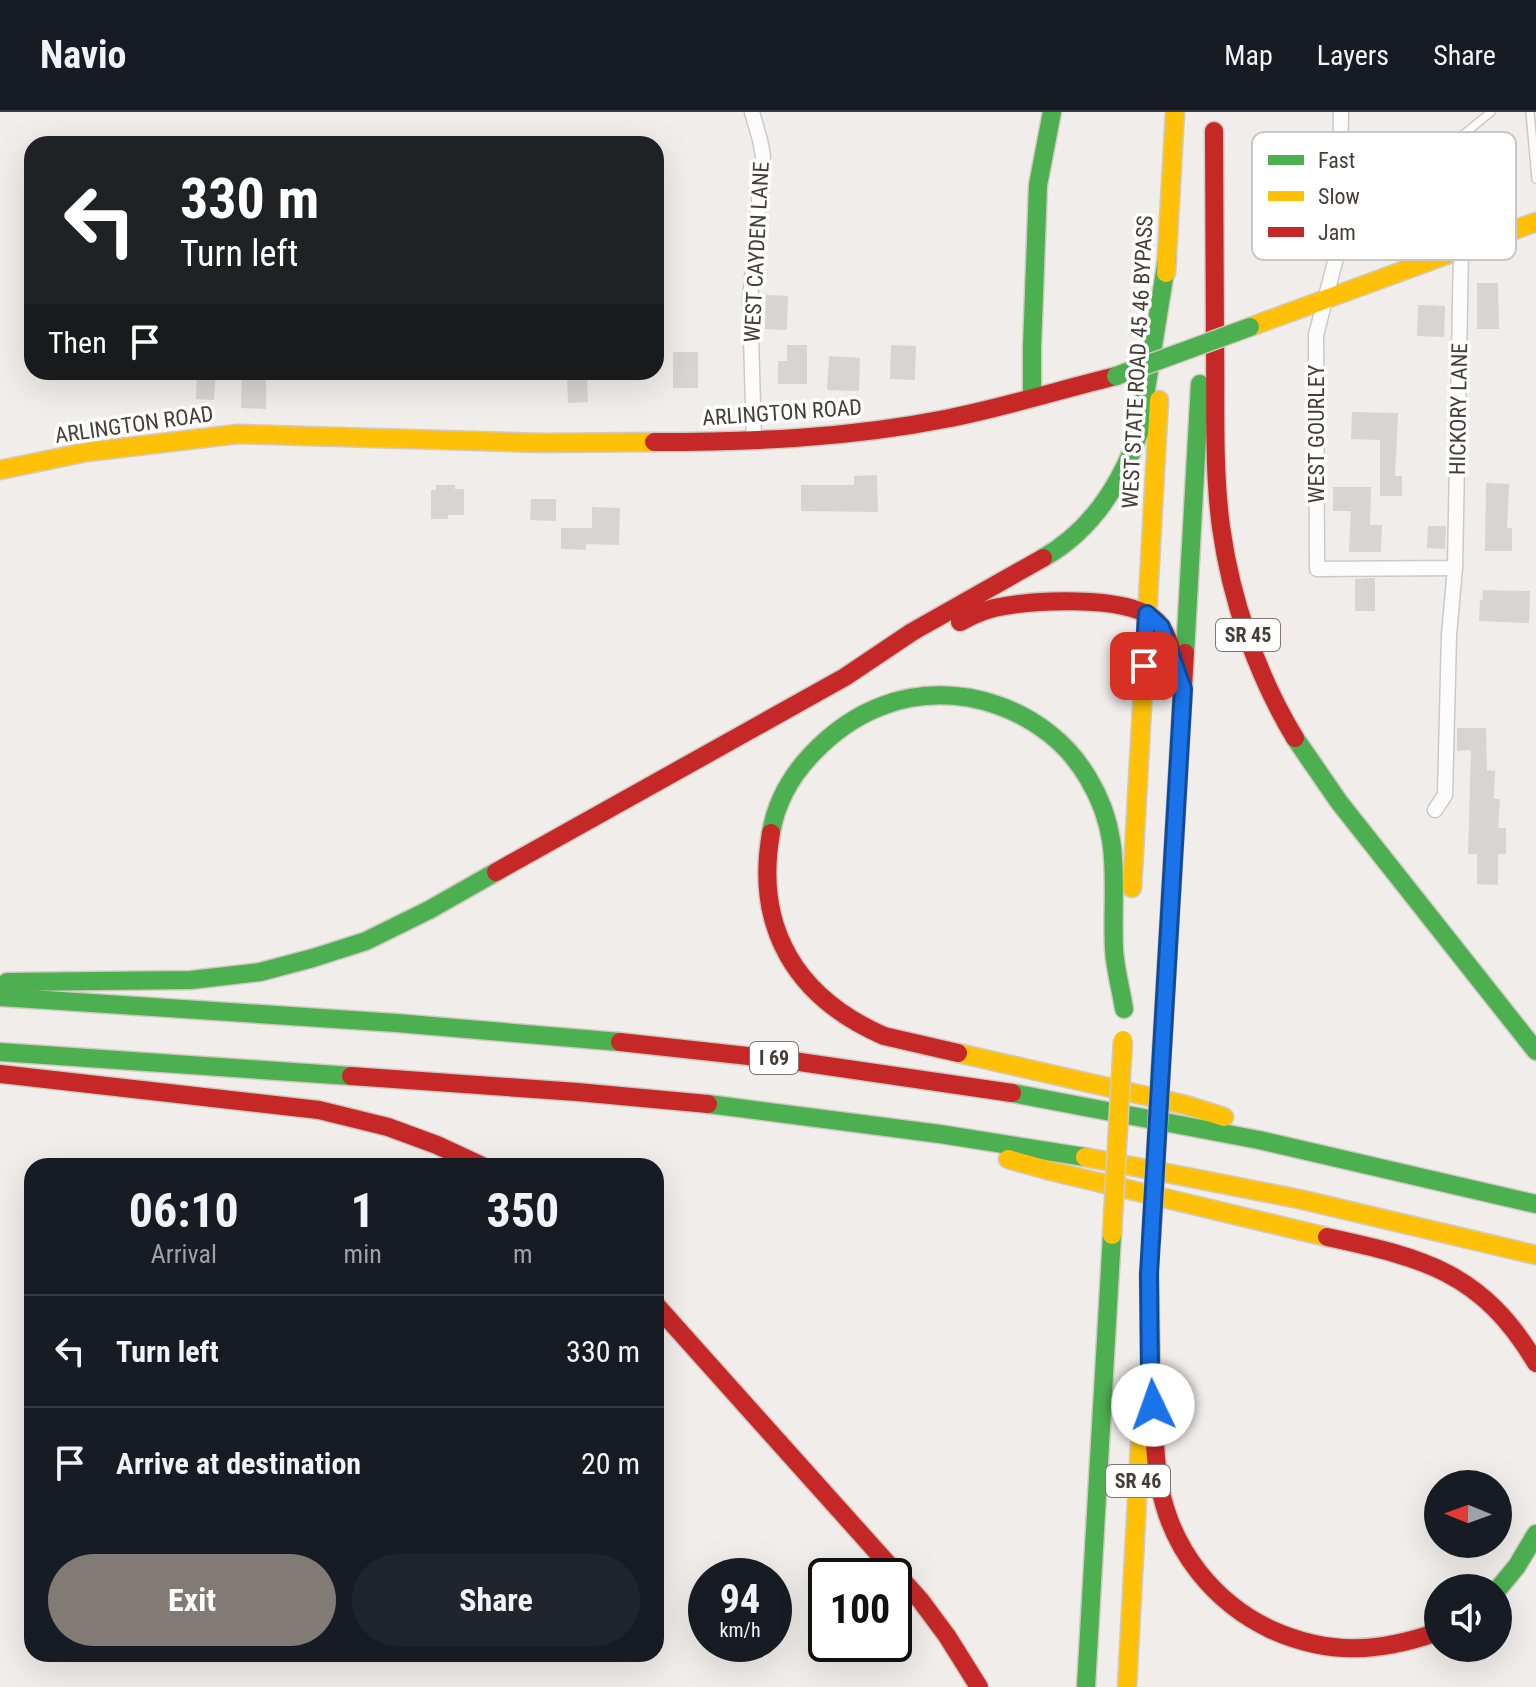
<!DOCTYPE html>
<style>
:root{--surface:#171b24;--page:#20242c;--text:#f1f3f6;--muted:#9ea1a6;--line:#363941;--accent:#827b75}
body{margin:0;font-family:"Roboto Condensed",sans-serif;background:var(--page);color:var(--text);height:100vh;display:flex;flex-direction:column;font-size:30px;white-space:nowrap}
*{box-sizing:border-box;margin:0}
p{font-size:26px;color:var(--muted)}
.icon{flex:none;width:44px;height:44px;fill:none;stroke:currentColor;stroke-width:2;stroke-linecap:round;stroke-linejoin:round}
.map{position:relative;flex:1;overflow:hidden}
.sheet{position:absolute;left:24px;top:1046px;width:640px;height:504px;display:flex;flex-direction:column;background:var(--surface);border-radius:24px;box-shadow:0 8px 32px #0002}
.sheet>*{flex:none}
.top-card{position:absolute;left:24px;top:24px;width:640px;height:244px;border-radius:24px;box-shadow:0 8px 32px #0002;background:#202124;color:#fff;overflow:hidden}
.needle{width:52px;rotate:271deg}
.controls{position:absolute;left:1424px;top:1358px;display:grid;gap:16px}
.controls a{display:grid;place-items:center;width:88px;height:88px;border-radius:50%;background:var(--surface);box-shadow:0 8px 32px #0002;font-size:40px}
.speed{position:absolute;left:688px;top:1446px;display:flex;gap:16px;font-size:40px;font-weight:700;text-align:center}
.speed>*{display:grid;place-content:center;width:104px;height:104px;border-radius:50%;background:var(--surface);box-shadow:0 8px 32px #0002;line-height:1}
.speed small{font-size:20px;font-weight:400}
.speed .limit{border:4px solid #111;border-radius:12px;background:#fff;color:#111}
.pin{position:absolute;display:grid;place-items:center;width:68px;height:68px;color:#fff;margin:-34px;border-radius:16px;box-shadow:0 4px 12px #0006}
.me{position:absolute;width:88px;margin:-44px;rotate:357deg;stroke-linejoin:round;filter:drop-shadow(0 0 6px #0008)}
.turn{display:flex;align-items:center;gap:28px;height:168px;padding:0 24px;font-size:36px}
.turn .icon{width:104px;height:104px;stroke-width:2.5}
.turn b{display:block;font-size:56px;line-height:68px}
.then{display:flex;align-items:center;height:76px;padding:0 24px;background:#0003;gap:16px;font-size:30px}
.eta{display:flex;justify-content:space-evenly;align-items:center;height:136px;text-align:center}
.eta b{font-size:48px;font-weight:700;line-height:56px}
.action{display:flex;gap:16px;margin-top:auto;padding:16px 24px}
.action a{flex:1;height:92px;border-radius:48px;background:var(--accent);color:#fff;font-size:32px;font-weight:700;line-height:92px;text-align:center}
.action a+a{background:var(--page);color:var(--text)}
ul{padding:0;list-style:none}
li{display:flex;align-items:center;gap:24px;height:112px;padding:0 24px;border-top:2px solid var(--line)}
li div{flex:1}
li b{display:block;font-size:30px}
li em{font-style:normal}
header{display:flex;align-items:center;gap:48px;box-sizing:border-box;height:112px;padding:0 40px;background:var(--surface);border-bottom:2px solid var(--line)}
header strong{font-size:38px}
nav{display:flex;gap:44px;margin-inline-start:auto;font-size:28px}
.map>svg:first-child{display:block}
.building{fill:#d8d4d1;stroke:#d8d4d0;stroke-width:2}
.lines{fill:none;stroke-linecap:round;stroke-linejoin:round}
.lane-casing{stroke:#cdc9c6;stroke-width:10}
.street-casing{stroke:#cdc9c6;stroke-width:17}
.fast-casing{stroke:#d1cac2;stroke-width:21}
.slow-casing{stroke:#d1cac2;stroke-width:21}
.jam-casing{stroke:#d1cac2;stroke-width:21}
.lane{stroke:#fdfcfc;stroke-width:7}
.street{stroke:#fdfcfc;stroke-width:14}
.fast{stroke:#4caf50;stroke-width:18}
.slow{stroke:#ffc107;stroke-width:18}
.jam{stroke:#c62828;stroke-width:18}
.fast-bridge-casing{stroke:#d1cac2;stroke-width:21;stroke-linecap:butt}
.slow-bridge-casing{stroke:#d1cac2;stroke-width:21;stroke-linecap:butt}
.fast-bridge{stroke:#4caf50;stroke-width:18}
.slow-bridge{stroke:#ffc107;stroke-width:18}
.route-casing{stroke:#114b97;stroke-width:20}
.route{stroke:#1a73e8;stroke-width:14}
.labels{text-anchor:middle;stroke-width:7;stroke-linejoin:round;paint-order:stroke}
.shield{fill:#fff;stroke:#7e7772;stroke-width:2}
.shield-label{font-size:20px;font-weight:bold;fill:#463d36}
.street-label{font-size:22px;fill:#463d36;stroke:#fff}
.key{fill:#fff;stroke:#c8c5c3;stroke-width:2}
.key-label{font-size:22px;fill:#463d36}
</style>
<header>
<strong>Navio</strong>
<nav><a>Map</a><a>Layers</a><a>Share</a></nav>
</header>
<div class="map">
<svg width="1536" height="1575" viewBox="0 0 1536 1575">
<rect width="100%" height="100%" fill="#f0edea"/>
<!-- building -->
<g class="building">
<path d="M1478 172H1497L1498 216H1478Z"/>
<path d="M767 184 787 185 786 217 766 216Z"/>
<path d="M1419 194 1444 195 1443 224 1418 223Z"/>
<path d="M788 234H806V271H779V250H788Z"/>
<path d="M892 234 915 235 914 267 891 266Z"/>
<rect x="674" y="241" width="23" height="34"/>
<path d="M830 245 859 247 858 278 828 277Z"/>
<path d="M198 260H215L213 287 197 286Z"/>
<path d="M243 260H265V296L242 295Z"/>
<path d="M568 263H586L587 289 569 290Z"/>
<path d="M1353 301 1397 302 1394 365H1401V383H1381V327L1352 326Z"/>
<path d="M876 364 877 399 802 398V374H855V365Z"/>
<path d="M1487 372 1508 373 1506 417H1511V438H1486Z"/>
<path d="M437 374H454V378H463V402H447V406H432V379H437Z"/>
<path d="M1334 376H1370L1369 414H1381L1380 439H1350L1352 398H1334Z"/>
<path d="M532 388H555V408L531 407Z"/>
<path d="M593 396 619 397 618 432 585 431V437L562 436V417H593Z"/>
<path d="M1429 415H1445L1444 436 1428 435Z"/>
<path d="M1374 467V498H1356V468Z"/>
<path d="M1484 479 1529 480 1528 510 1480 508 1481 489H1483Z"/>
<path d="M1458 617H1485L1486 659 1494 660 1493 688H1499L1497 717H1505V741H1497V772L1478 771V741H1469L1472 637 1458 638Z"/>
</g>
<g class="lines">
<!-- lane casing -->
<g class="lane-casing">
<g id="lane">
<path d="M1530 0 1536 67"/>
<path d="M1431 105 1459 26 1491 0"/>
<path d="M1419 148 1421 118 1431 105 1449 114 1459 135"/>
</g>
</g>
<!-- street casing -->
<g class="street-casing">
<g id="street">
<path d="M752 0 760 28 763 44 750 189 754 329"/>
<path d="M1341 0 1338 138 1316 223 1317 457 1455 456 1461 138"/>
<path d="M1435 698 1445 683 1449 523 1455 456"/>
</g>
</g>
<!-- fast casing -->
<g class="fast-casing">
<g id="fast">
<path d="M1032 286V236L1038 73 1052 0"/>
<path d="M1043 446C1091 419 1121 372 1139 321L1167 147"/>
<path d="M1185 541 1200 272"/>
<path d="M1295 626 1339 690 1536 939"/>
<path d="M771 721C776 691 791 664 812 642 832 621 855 604 882 594 956 565 1048 597 1088 666 1124 725 1111 773 1114 837 1115 857 1121 877 1124 897"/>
<path d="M7 870 191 868 260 860 313 846 366 829 429 798 496 760"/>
<path d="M0 885 397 911 620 930"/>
<path d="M0 940 351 964"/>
<path d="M1012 981 1259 1028 1536 1092"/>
<path d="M708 992 940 1022 1085 1045"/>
<path d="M1498 1477 1517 1454 1536 1422"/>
<path d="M1086 1575 1112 1123"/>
</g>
</g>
<!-- slow casing -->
<g class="slow-casing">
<g id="slow">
<path d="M1166 161 1175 0"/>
<path d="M1250 215 1536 110"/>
<path d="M0 358 87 340 238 322 544 331 654 330"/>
<path d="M1132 776 1159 288"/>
<path d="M958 941 1186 993 1224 1005"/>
<path d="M1085 1045 1299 1087 1536 1143"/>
<path d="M1008 1047 1047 1058 1327 1125"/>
<path d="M1127 1575 1141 1314"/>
</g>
</g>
<!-- jam casing -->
<g class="jam-casing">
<g id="jam">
<path d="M1214 19C1214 90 1215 161 1215 232 1216 293 1213 355 1221 415 1231 488 1257 563 1295 626"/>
<path d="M654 330C752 330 849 326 945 307 1002 296 1059 278 1116 264"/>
<path d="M960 510C971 504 982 499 994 496 1031 488 1122 483 1153 506 1169 518 1173 544 1178 562"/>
<path d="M771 721C754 817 797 886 884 924L958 941"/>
<path d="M496 760 845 565 912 520 1043 446"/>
<path d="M620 930 793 949 1012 981"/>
<path d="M1162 935 1185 541"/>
<path d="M0 962 319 998 388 1015 437 1033 482 1054"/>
<path d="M351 964 577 980 708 992"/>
<path d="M1327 1125C1424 1146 1482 1160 1536 1251"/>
<path d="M1149 1162C1150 1209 1150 1256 1153 1302 1155 1326 1155 1351 1160 1375 1172 1438 1214 1491 1272 1518 1330 1544 1380 1540 1438 1520"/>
<path d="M656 1193 921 1489 947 1524 979 1575"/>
</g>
</g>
<!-- lane -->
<use href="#lane" class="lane"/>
<!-- street -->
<use href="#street" class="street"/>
<!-- fast -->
<use href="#fast" class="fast"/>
<!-- slow -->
<use href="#slow" class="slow"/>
<!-- jam -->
<use href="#jam" class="jam"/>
<!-- fast-bridge casing -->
<g class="fast-bridge-casing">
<g id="fast-bridge">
<path d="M1116 264 1250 215"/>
<path d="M1151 1130 1162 935"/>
</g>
</g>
<!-- slow-bridge casing -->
<g class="slow-bridge-casing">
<path id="slow-bridge" d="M1112 1123 1123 928"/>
</g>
<!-- fast-bridge -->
<use href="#fast-bridge" class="fast-bridge"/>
<!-- slow-bridge -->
<use href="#slow-bridge" class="slow-bridge"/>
</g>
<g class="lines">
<!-- route casing -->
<g class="route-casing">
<path id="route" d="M1144 554 1147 502 1161 515 1183 577 1149 1162 1150 1268 1153 1293"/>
</g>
<!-- route -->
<use href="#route" class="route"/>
</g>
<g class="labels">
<!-- shield labels -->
<g class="shield">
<rect x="1216" y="507" width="64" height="32" rx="6"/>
<rect x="750" y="930" width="48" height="32" rx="6"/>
<rect x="1106" y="1353" width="64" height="32" rx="6"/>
</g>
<g class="shield-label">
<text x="1248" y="530">SR 45</text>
<text x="774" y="953">I 69</text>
<text x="1138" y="1376">SR 46</text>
</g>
<!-- street labels -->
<g class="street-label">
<text transform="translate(756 140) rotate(-87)" y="8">WEST CAYDEN LANE</text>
<text transform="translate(1137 250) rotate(-87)" y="8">WEST STATE ROAD 45 46 BYPASS</text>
<text transform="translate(1458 297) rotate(-89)" y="8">HICKORY LANE</text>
<text transform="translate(782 300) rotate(-4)" y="8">ARLINGTON ROAD</text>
<text transform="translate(134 312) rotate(-8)" y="8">ARLINGTON ROAD</text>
<text transform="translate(1316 322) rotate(-90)" y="8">WEST GOURLEY</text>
</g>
</g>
<!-- legend -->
<rect x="1252" y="20" width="264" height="128" rx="12" class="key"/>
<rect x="1268" y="43" width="36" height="10" fill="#4caf50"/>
<rect x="1268" y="79" width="36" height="10" fill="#ffc107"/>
<rect x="1268" y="115" width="36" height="10" fill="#c62828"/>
<g class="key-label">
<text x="1318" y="56">Fast</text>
<text x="1318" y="92">Slow</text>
<text x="1318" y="128">Jam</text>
</g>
</svg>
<div class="controls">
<a><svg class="needle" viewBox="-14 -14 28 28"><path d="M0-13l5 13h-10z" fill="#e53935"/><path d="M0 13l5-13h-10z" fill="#9ea1a6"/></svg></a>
<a><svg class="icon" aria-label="sound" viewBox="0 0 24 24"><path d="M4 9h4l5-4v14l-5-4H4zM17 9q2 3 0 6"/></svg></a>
</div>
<div class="speed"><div>94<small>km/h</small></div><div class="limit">100</div></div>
<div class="pin" style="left:1144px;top:554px;background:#d93025"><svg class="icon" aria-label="arrive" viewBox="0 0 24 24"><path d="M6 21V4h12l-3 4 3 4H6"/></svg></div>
<svg class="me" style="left:1153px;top:1293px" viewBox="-20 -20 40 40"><circle r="19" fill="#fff"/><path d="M0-13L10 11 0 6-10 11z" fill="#1a73e8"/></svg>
<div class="top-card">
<div class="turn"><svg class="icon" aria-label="left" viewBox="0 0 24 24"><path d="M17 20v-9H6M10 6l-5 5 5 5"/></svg><div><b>330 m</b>Turn left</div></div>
<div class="then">Then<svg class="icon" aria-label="arrive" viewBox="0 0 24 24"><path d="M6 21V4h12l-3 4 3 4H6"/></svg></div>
</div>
<section class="sheet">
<div class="eta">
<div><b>06:10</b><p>Arrival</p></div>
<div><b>1</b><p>min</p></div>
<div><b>350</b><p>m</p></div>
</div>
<ul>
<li><svg class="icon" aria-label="left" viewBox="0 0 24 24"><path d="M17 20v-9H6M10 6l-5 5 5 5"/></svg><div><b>Turn left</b></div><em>330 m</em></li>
<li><svg class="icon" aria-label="arrive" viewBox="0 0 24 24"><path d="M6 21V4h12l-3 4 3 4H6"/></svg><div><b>Arrive at destination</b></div><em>20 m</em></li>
</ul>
<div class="action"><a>Exit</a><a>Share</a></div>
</section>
</div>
